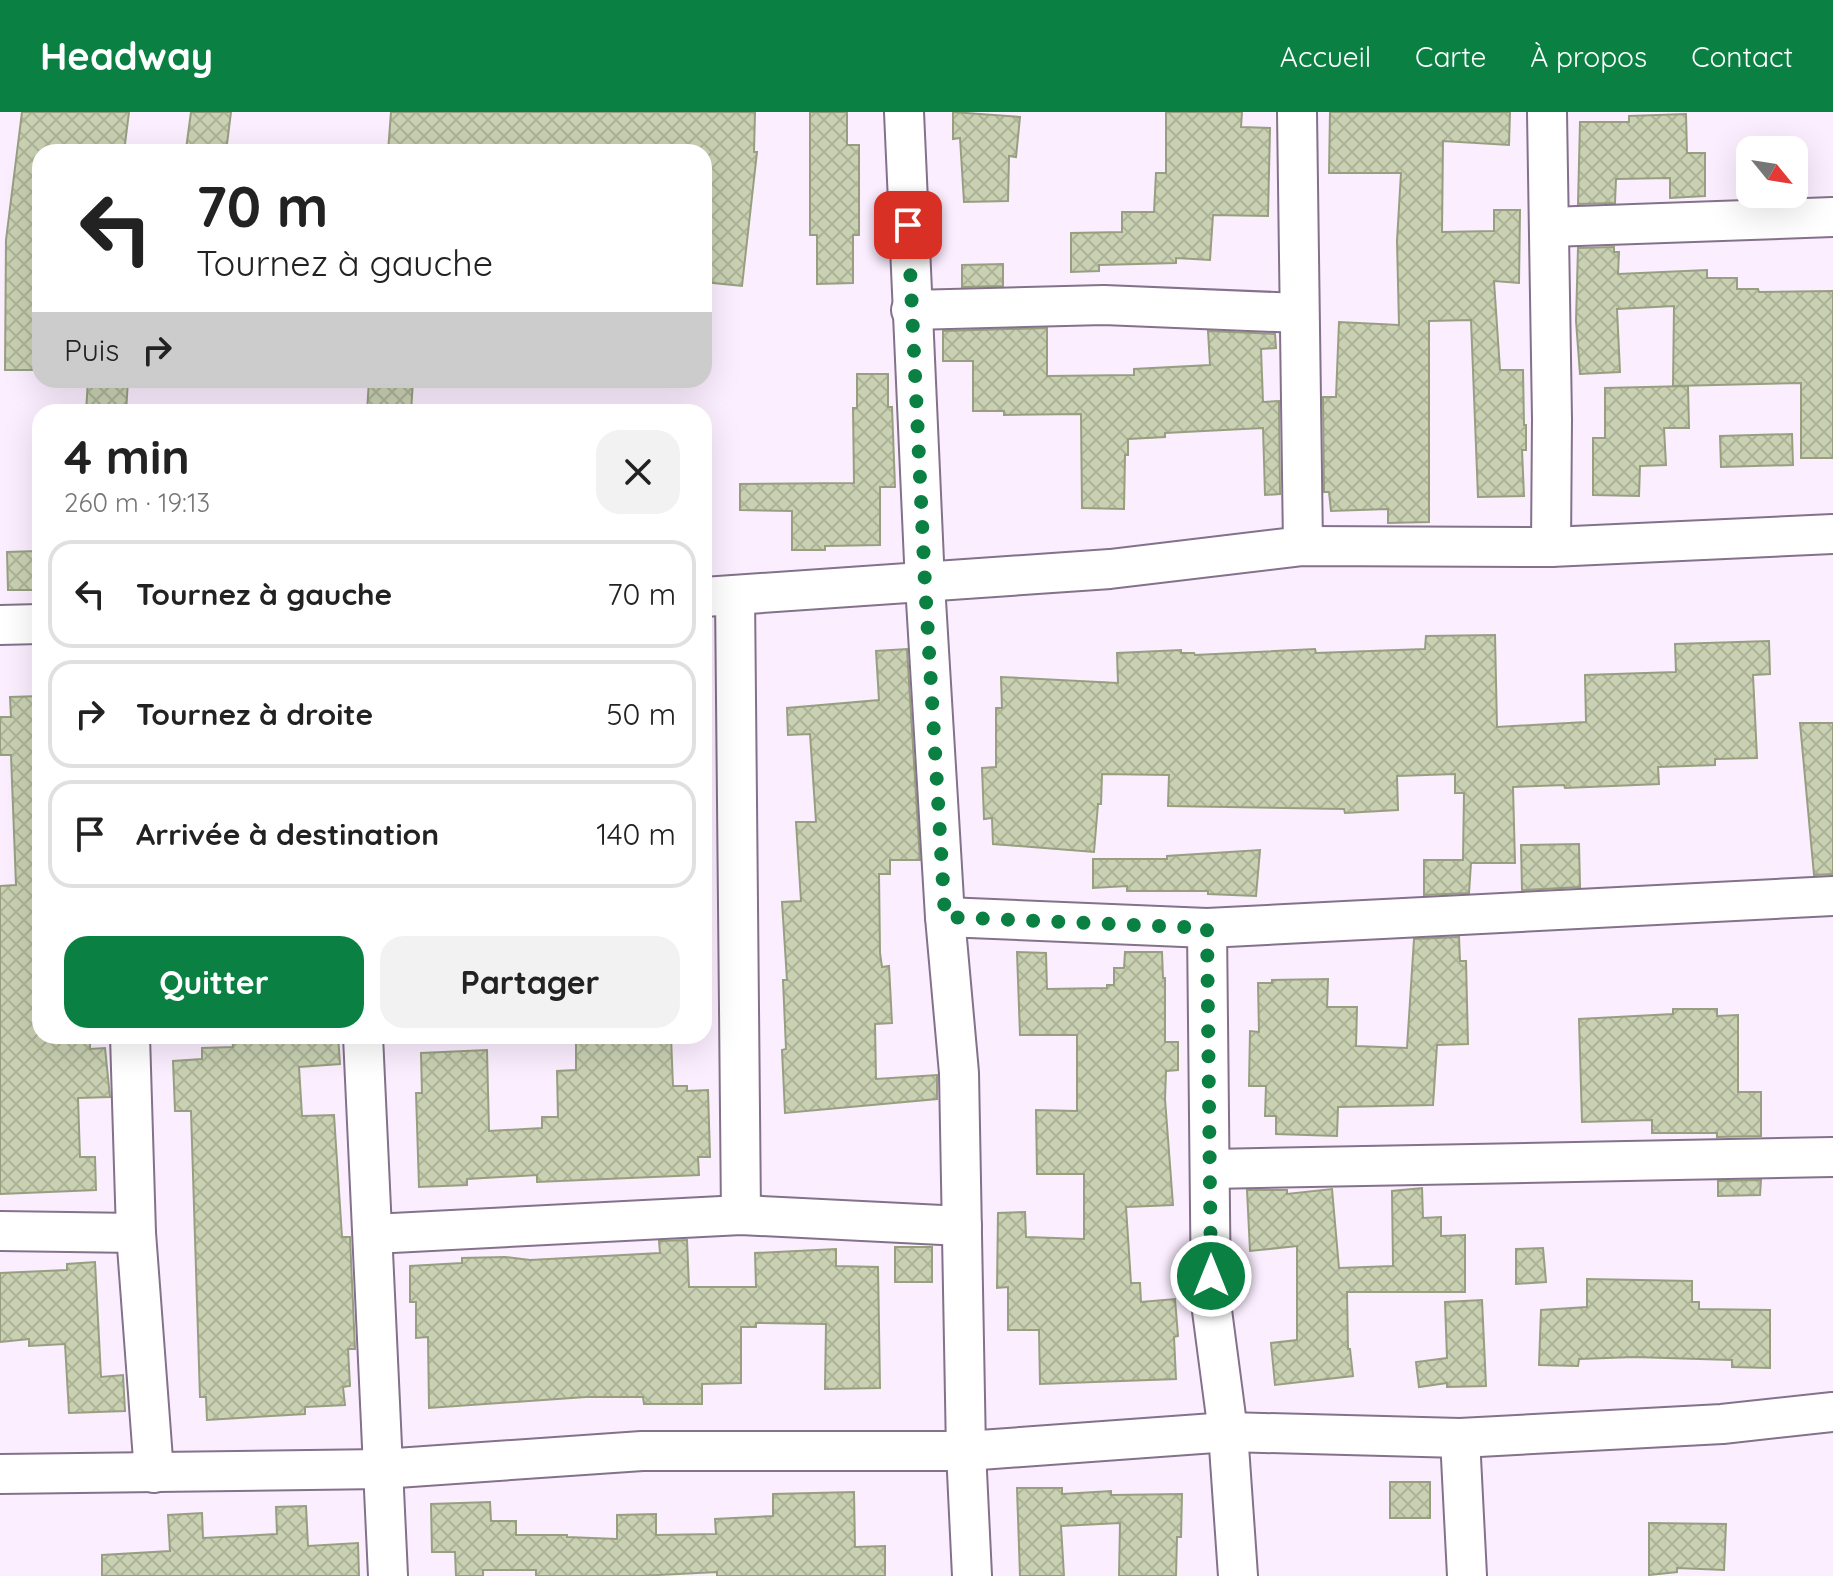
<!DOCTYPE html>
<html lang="fr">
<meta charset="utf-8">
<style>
:root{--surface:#fff;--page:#f2f2f2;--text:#222;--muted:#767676;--line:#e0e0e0;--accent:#0b8043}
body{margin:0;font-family:Quicksand,sans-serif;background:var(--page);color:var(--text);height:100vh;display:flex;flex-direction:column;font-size:30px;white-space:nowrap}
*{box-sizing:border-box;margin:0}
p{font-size:26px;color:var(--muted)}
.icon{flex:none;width:44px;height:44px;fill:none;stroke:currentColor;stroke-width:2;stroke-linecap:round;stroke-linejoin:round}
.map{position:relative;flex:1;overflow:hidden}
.details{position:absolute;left:32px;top:292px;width:680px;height:640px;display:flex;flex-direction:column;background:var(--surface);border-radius:24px;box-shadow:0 8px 32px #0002}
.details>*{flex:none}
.top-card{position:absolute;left:32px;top:32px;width:680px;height:244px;border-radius:24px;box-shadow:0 8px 32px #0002;background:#fff;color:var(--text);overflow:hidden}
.needle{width:52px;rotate:120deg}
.fabs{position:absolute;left:1736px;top:24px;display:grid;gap:16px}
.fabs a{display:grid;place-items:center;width:72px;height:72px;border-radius:16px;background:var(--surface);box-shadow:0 8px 32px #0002;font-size:40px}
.pin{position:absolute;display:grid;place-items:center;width:68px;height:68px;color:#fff;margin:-34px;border-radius:16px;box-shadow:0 4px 12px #0006}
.me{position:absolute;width:88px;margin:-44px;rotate:0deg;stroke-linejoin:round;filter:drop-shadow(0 0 6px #0008)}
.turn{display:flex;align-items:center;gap:28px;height:168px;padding:0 32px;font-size:36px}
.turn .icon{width:104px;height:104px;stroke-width:2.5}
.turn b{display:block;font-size:56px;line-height:68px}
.then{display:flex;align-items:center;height:76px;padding:0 32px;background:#0003;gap:16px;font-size:30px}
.round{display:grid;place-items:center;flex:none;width:84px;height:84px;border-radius:24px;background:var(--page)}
.headline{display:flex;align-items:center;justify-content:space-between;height:136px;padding:0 32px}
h1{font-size:48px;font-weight:800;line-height:60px}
.button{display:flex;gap:16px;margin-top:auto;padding:16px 32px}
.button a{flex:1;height:92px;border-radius:24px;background:var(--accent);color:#fff;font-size:32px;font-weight:800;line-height:92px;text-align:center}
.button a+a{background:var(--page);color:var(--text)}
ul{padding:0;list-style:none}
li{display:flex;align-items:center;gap:24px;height:108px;margin:0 16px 12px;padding:0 16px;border:4px solid var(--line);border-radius:24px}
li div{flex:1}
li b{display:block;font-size:30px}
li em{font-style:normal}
header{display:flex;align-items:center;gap:48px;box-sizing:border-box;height:112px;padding:0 40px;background:var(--accent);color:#fff}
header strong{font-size:38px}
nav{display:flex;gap:44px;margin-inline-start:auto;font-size:28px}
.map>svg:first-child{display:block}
.building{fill:url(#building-cross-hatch);stroke:#979f80;stroke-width:2}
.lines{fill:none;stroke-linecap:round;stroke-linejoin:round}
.minor-casing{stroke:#84718a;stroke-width:42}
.minor{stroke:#fff;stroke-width:38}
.route{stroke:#0b8043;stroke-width:14;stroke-dasharray:0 25.2}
</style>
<header>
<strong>Headway</strong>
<nav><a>Accueil</a><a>Carte</a><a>À propos</a><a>Contact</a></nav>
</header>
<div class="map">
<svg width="1833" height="1464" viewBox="0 0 1833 1464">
<defs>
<pattern id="building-cross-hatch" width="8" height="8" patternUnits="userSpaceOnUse" patternTransform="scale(2)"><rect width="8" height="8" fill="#c9d1b2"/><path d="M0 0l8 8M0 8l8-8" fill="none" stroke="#acb399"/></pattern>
</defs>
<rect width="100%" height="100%" fill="#fbeeff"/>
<!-- building -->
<g class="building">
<path d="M22 0H129L124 40H40V258H5L6 128Z"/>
<path d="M191 0H231L226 40 186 37Z"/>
<path d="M391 0H755L754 40H757L742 174 704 170V40H388Z"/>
<path d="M810 0H847V33H859V123H853V171L817 172V123H810Z"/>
<path d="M953 0 1020 5 1016 45 1009 44 1008 89 964 90 960 26 953 27Z"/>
<path d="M1166 0H1242L1241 15 1270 16 1268 104 1213 103 1210 148 1176 146V151L1099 153V159L1071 160V121L1122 120V100H1154L1156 61H1166Z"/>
<path d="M1330 0H1510L1509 33 1443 29 1442 120 1494 119V98H1520L1519 171 1494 169 1500 258H1523L1524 313H1526V338H1522L1524 384 1478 385 1471 208 1429 209V410L1388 411V397L1331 399 1329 380H1324L1323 285H1336L1339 210 1399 213 1397 129 1401 61H1329Z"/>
<path d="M1686 2 1687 41H1705V84L1670 86V66L1616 67 1615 91 1578 92 1580 10H1629V4Z"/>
<path d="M1614 135V140H1619L1618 162 1707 158V166H1737V177H1758L1759 180 1833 179V346H1801V271L1673 274 1674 194 1617 197 1620 260 1580 262 1576 209 1578 136Z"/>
<path d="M1003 152V174L962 175V153Z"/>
<path d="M1047 216V264L1134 263V257L1210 253 1208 219 1275 222 1276 236 1261 237 1263 290 1279 289 1280 382 1265 383 1263 316 1165 321V325L1128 327V343H1125L1124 397 1082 396 1081 302 1004 303V299H973V249H943V219Z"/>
<path d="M857 262H888V295H892L895 375H880V433L825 434V438H792V399L740 398V372L854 371 853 296H857Z"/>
<path d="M88 268H128L126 300H86Z"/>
<path d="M369 268H413L411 300H367Z"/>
<path d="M1688 274 1689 316H1664L1666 353 1640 354 1639 384 1593 383V326H1605V276Z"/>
<path d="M1792 322 1793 353 1721 355 1720 324Z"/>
<path d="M38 439V478H8L7 440Z"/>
<path d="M1495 523 1497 615 1586 610 1585 563 1676 560 1675 532 1769 529 1770 562 1753 563 1757 646 1715 647V653L1658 655 1659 672 1565 676 1564 673 1513 675 1515 751H1471L1469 781 1424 783V748H1463L1464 681H1455V662L1397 664 1398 698 1345 701 1344 697 1168 694 1169 663 1102 662 1101 692H1098L1094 740 993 732 992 706 984 707 982 656 996 655V596H1002L1001 565 1118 571 1117 541 1181 538V541H1194L1195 543 1315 537 1316 541 1425 537 1426 524Z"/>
<path d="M907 537 920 748H890V762H879L880 841 882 855 889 854 892 911 875 912 876 967 937 963V987L785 1001 782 938 786 937 783 868H787L782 790 801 789 796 710H816L810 622 788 623 787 596 879 588 876 539Z"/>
<path d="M40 584V924H90V937L105 936 110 985 78 986 80 1045H95L96 1078 0 1082V774L16 773 11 643H0V605H11L10 585Z"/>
<path d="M1800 611H1833V762L1814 763Z"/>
<path d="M1579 732 1580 775 1522 778 1521 733Z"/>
<path d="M1260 738 1256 784 1208 782V779H1127V774L1093 776V747H1167V744Z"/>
<path d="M1459 825 1460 849H1466L1468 932 1437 933 1433 993 1338 995 1337 1024 1276 1022V1004H1265L1266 974H1249L1250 919 1259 920 1258 871H1272V868L1328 867 1327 895H1357L1356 934 1407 936 1414 827Z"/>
<path d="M1017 840 1046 841 1047 877 1107 876V873H1114V856H1124L1125 840H1162L1163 866H1165V930H1178V958L1166 959 1165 987 1173 1093 1126 1095 1131 1171H1140L1141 1190 1175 1187 1178 1224 1174 1225 1176 1267 1040 1272 1039 1218H1008V1175L997 1176 998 1101 1025 1100 1026 1125 1084 1127V1062H1037L1036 998 1077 999V923H1020Z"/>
<path d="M1673 897H1717V904L1738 903V980H1761V1024L1717 1025V1021H1652V1008L1582 1010 1579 907 1673 902Z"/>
<path d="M232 924H338L340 952 299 955 302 1004 334 1003 342 1125H350L355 1237H348L350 1274 343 1275 345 1293 305 1295V1302L207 1308 206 1285H200L191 999H175L173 949 202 947V936L233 935Z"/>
<path d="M671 925 673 974H687V979L708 978 710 1045H698L699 1063 537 1070V1063L467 1067V1073L419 1075 416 981H422L421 941 487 938 489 1019 542 1016V1005H558L557 959 576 958V927Z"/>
<path d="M1761 1068 1760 1083 1718 1084V1069Z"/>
<path d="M1422 1076 1423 1106 1441 1105V1124L1465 1123V1180H1347L1348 1237H1350L1353 1264 1275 1273 1271 1231 1297 1228V1134L1250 1139 1247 1078H1287V1082L1332 1077 1339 1156 1393 1154 1392 1079Z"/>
<path d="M687 1128 689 1175H756L755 1141 836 1137V1154L878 1155 880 1276 825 1277 826 1212 756 1211V1215H741V1271L702 1272V1292H644L643 1285H586L429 1296 428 1225 416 1226V1190H410V1154L462 1151V1146L505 1145 530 1148 660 1141 659 1129Z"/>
<rect x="895" y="1135" width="37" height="35"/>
<path d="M1543 1136 1546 1170 1516 1172V1137Z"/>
<path d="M95 1150 101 1265 123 1263 125 1299 69 1301 65 1232 29 1234V1227L0 1230V1161L67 1158V1152Z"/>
<path d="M1587 1167 1692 1169V1190H1699V1197L1770 1198V1256L1732 1255V1248L1634 1245 1579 1247 1578 1254 1539 1253 1541 1198 1587 1195Z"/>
<path d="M1482 1188 1486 1274 1447 1275V1271L1419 1275 1416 1250 1447 1246 1445 1190Z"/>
<rect x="1390" y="1370" width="40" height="36"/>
<path d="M1017 1376H1062V1382L1111 1379V1383L1182 1382 1181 1425H1177L1176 1464H1119L1120 1411 1061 1414 1064 1464H1020Z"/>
<path d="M854 1380 855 1435 885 1434V1464H717V1460L639 1464H536V1458H483V1464H456L455 1440H432L431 1392 490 1390 491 1409H516V1423H567V1425L617 1427V1403L656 1402V1423L716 1422 715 1407 773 1404V1382Z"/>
<path d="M306 1394 308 1434 358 1431 359 1464H102V1443L170 1439 168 1403 202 1401 203 1426 277 1422 276 1395Z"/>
<path d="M1649 1411 1726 1412 1724 1458 1677 1456V1460L1649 1463Z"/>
</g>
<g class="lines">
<!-- minor casing -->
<g class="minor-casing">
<g id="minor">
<path d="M904 0 925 472 945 805 959 961 966 1339 972 1464"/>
<path d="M1297 0 1303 434"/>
<path d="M1547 0 1552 307 1551 435"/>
<path d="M1550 115 1833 105"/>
<path d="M911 198 1104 193 1299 201"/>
<path d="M735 483 741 1103"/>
<path d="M704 485 1110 457 1303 434 1551 435 1833 422"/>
<path d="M0 513 40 512"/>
<path d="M945 805 1207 816 1833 784"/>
<path d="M1207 816 1211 1191 1228 1320 1238 1464"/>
<path d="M130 924 136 1121 154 1361"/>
<path d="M363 924 388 1464"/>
<path d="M1211 1057 1833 1045"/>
<path d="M0 1119 136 1121"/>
<path d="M373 1122 741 1103 962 1114"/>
<path d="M1460 1326 1467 1464"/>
<path d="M0 1362 382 1357 642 1339H966L1228 1320 1460 1326 1722 1312 1833 1300"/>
</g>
</g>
<!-- minor -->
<use href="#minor" class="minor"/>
</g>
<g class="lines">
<!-- route -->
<path class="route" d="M908 113 925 472 945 805 1207 816 1211 1164"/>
</g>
</svg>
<div class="fabs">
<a><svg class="needle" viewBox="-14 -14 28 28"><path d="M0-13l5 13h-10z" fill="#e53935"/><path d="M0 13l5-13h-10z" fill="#767676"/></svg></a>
</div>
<div class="pin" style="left:908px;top:113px;background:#d93025"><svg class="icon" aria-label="arrive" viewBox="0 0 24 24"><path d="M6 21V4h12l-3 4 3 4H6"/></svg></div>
<svg class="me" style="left:1211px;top:1164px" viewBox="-20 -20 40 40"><circle r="17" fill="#0b8043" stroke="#fff" stroke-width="3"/><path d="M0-11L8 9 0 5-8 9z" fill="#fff"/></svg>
<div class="top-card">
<div class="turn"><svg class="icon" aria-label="left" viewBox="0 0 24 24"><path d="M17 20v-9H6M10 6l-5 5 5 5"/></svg><div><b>70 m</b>Tournez à gauche</div></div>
<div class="then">Puis<svg class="icon" aria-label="right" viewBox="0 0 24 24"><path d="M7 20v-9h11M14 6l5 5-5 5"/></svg></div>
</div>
<section class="details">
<div class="headline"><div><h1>4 min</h1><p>260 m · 19:13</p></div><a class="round"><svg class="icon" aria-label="close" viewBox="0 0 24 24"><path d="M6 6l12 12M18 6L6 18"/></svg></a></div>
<ul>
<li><svg class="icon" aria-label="left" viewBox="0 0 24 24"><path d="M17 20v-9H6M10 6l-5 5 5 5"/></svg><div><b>Tournez à gauche</b></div><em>70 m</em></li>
<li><svg class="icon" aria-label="right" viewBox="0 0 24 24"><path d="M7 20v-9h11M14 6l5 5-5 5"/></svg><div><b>Tournez à droite</b></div><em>50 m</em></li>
<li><svg class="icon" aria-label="arrive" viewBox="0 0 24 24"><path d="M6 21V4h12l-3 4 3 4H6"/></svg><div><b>Arrivée à destination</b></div><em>140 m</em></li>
</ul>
<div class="button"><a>Quitter</a><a>Partager</a></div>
</section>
</div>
